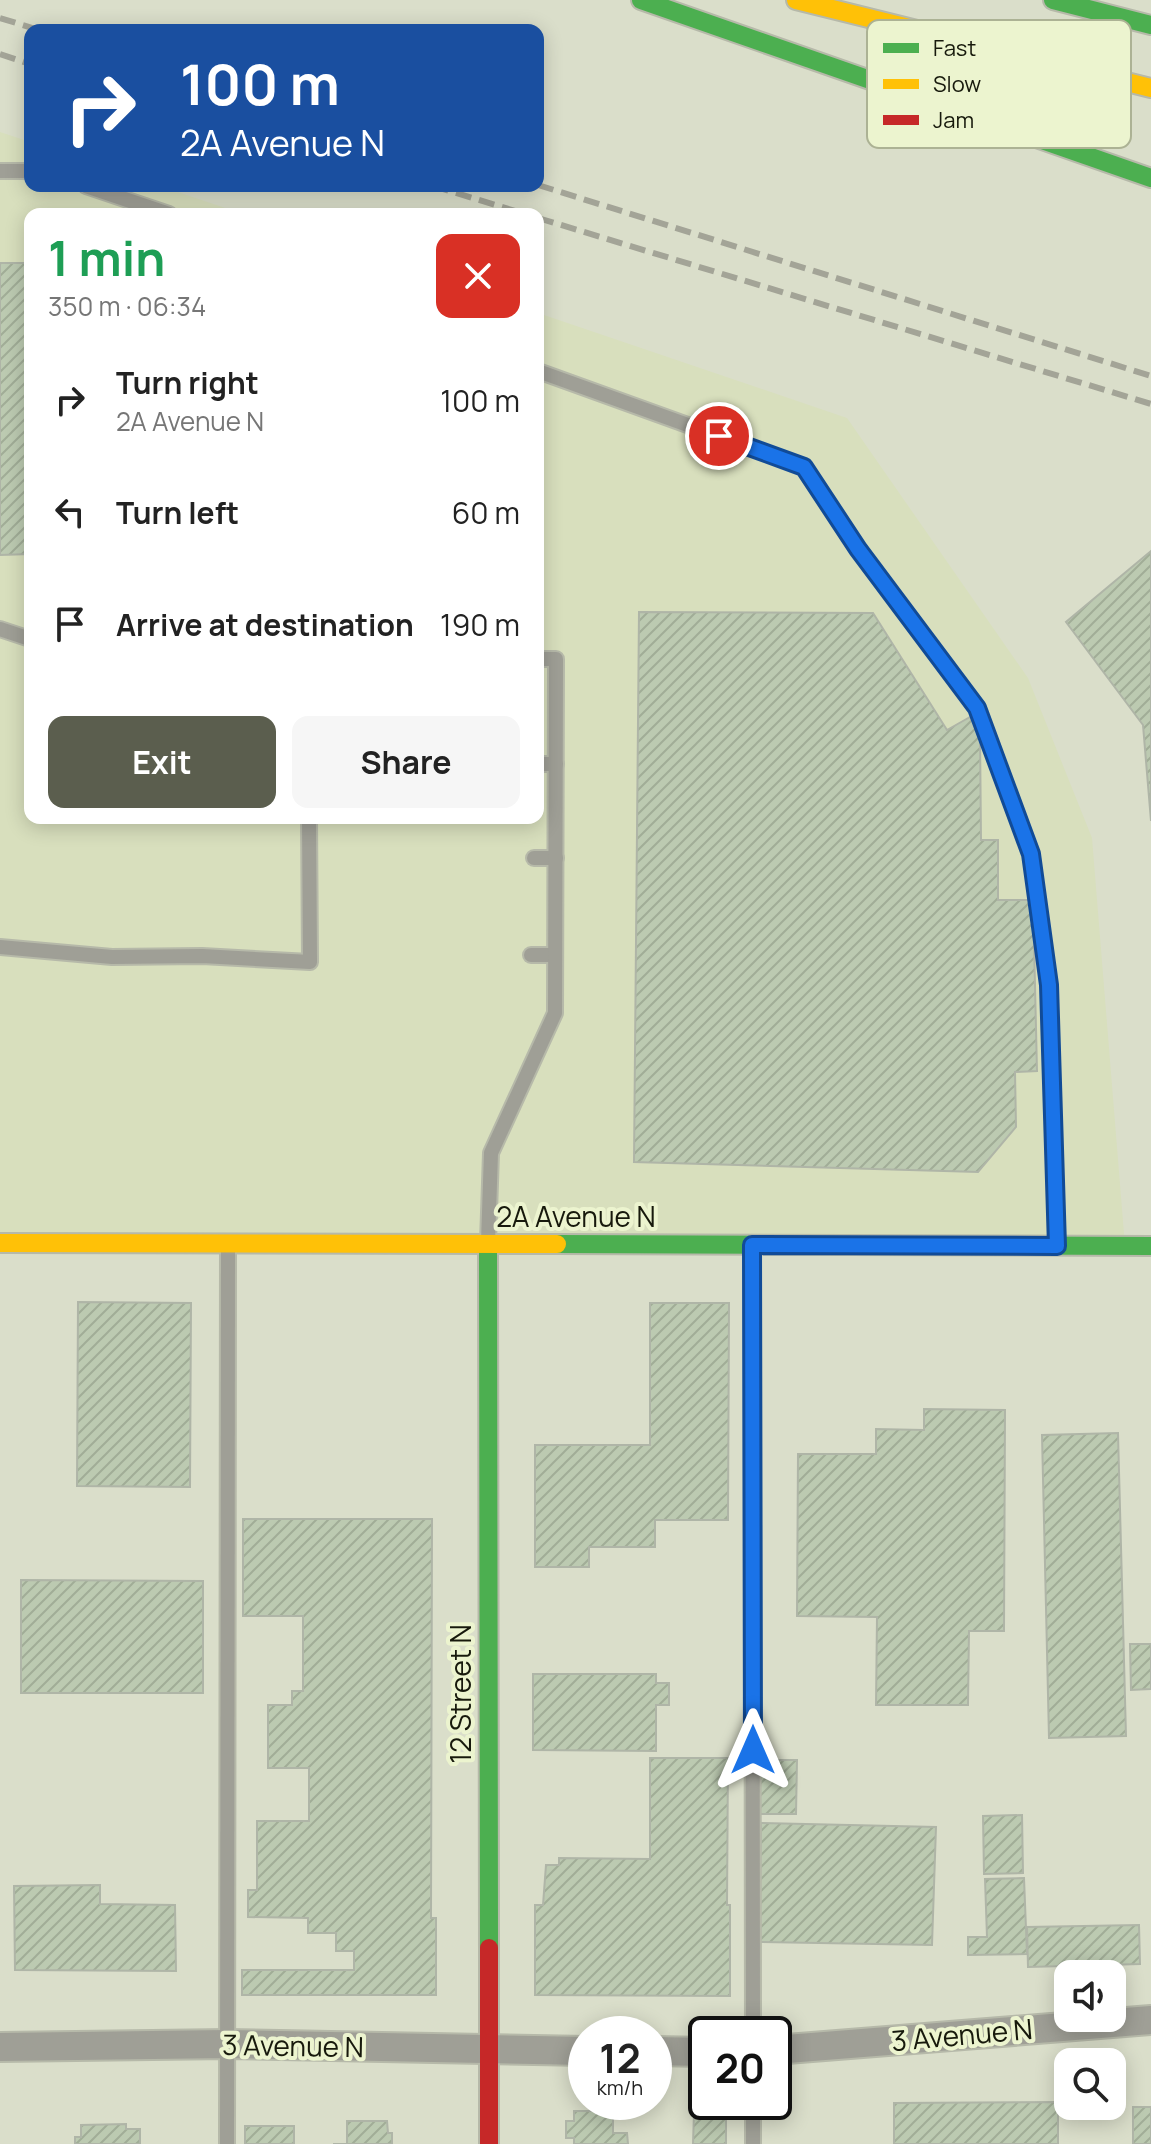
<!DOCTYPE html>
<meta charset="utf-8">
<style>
:root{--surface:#fff;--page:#f6f6f6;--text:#222;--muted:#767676;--accent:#5b5e4e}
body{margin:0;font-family:Manrope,sans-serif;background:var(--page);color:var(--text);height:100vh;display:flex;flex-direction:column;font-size:30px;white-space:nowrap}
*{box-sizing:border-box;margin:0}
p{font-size:26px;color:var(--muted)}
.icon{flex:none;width:44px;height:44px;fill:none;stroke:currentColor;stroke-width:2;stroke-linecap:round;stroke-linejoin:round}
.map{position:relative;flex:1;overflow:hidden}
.side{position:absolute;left:24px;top:208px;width:520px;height:616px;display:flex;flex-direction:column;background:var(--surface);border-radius:16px;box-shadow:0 4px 20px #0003}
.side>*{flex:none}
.hud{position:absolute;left:24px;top:24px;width:520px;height:168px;border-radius:16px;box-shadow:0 4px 20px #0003;background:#1a4fa0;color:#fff;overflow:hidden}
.controls{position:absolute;left:1054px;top:1960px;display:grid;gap:16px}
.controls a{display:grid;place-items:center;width:72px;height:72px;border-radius:16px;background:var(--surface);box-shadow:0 4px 20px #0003;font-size:40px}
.speed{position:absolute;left:568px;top:2016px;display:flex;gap:16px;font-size:40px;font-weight:700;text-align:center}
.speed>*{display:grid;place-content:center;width:104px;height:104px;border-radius:50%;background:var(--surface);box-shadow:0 4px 20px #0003;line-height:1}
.speed small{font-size:20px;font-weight:400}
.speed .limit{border:4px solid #111;border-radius:12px;background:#fff;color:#111}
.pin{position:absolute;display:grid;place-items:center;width:68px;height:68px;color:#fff;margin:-34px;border:4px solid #fff;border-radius:50%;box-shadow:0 2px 8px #0007}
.me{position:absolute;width:88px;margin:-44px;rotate:0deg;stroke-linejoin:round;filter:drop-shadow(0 0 6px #0008)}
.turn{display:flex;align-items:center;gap:28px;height:168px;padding:0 24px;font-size:36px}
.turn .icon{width:104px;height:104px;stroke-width:2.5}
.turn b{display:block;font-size:56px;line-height:68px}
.round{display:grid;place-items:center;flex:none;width:84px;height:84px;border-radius:16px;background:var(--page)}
.headline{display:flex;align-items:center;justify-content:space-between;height:136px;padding:0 24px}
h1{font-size:48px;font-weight:700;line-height:60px;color:#1e9e55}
.cta{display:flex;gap:16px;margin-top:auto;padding:16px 24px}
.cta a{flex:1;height:92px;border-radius:16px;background:var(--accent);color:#fff;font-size:32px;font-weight:700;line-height:92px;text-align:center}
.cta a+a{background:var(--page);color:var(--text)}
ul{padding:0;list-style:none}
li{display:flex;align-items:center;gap:24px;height:112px;padding:0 24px}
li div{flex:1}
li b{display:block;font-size:30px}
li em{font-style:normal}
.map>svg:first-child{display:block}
.built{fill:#d8dfbd}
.building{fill:url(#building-hatch);stroke:#afb5a7;stroke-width:2}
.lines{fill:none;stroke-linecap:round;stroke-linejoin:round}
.lane-casing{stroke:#b6b9a9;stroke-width:18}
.street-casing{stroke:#b6b9a9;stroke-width:32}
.fast-casing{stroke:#b6b9a9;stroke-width:22}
.slow-casing{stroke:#b6b9a9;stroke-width:22}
.jam-casing{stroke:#b6b9a9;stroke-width:22}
.lane{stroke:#9f9f96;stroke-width:14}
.street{stroke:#9f9f96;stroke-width:28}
.fast{stroke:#4caf50;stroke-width:18}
.slow{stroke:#ffc107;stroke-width:18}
.jam{stroke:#c62828;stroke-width:18}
.rail{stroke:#a3a497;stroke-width:6;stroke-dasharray:16 8;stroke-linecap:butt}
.route-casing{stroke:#114b97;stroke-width:20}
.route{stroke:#1a73e8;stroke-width:14}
.labels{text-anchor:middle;stroke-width:8;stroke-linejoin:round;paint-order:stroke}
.street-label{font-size:28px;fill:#17190c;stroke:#ecf4cf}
.key{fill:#ecf4cf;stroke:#acb294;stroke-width:2}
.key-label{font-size:22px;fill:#17190c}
</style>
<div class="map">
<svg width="1151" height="2144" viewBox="0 0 1151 2144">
<defs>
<pattern id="building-hatch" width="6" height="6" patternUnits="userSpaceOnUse" patternTransform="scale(2)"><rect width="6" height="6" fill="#bccab1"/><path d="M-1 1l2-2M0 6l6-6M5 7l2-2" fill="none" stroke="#a1ad97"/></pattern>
</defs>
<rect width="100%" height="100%" fill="#dadeca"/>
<!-- built -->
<path class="built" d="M0 132 30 142V186H160L243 214H30V818H538V313L847 418 1028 678 1092 838 1125 1246 0 1243Z"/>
<!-- building -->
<g class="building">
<path d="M0 263H30V554L0 555Z"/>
<path d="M1151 551V821L1143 725 1066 622Z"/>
<path d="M639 612 873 613 947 730 970 717 980 733 981 840H998V900H1033L1037 1071 1015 1072 1016 1127 978 1172 634 1162Z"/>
<path d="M78 1302 191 1303 190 1487 77 1486Z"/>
<path d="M650 1303H729L728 1520H655V1547H589V1567H535V1445H650Z"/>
<path d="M924 1409 1005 1410 1004 1631H969L968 1705H876L877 1617 797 1616 798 1454H876V1429L924 1430Z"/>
<path d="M1118 1433 1126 1736 1049 1738 1042 1435Z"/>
<path d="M243 1519H432L431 1918H436V1995H242V1970H354V1951H336V1933H308V1918L248 1917V1890H257V1821H309V1768H268V1705H292V1691H303V1616H243Z"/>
<path d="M21 1580 203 1581V1693H21Z"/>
<path d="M1130 1644H1151V1689L1131 1690Z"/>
<path d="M533 1674H656V1683H669V1705H656V1751L533 1750Z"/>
<path d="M650 1758H728L727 1905H730V1996L535 1995V1905H543L546 1865H559V1858L650 1859Z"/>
<path d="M759 1760H797L796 1814H758Z"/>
<path d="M1022 1815 1023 1873 984 1874 983 1816Z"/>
<path d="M761 1823 936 1827 932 1945 759 1942Z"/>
<path d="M1024 1878 1027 1954 968 1955V1937H987L985 1879Z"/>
<path d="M100 1885V1904L175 1905 176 1971 15 1970 14 1886Z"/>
<path d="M1139 1925 1140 1964 1028 1967 1027 1927Z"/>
<path d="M1058 2102V2144H894V2103Z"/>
<rect x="1133" y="2107" width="18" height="37"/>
<path d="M574 2111H613V2133H627L628 2144H574V2138H566V2121H574Z"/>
<path d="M694 2113 726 2114V2144H693Z"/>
<path d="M347 2121H387L388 2133H392V2144H333H347Z"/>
<path d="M126 2124V2129H140V2144H75V2137H81V2125Z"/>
<rect x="245" y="2126" width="49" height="18"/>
</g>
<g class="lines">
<!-- lane casing -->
<g class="lane-casing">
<g id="lane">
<path d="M0 171H30"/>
<path d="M86 186 169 214"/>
<path d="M538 371 804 467 858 549 977 708 1031 854 1049 985 1057 1242"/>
<path d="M0 629 30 639"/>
<path d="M538 764H556"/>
<path d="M534 858H556"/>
<path d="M0 947 112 957 202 956 310 962 309 818"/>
<path d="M531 955H555"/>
<path d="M488 1242 491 1153 555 1013 556 659H538"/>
<path d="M752 1246 753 2034"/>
<path d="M753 2102V2144"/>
<path d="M227 2144 228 1248"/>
</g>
</g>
<!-- street casing -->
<g class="street-casing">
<g id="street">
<path d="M0 2047 228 2044 586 2051"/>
<path d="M774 2050 1151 2020"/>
<path d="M654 2051 706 2052"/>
</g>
</g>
<!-- fast casing -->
<g class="fast-casing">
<g id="fast">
<path d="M641 0 1151 178"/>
<path d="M1053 0 1151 25"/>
<path d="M557 1244 1151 1246"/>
<path d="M488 1245 489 1948"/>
</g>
</g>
<!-- slow casing -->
<g class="slow-casing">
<g id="slow">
<path d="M796 0 1151 88"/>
<path d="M0 1243 557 1244"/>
</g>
</g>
<!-- jam casing -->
<g class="jam-casing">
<path id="jam" d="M489 1948V2144"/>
</g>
<!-- lane -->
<use href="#lane" class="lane"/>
<!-- street -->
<use href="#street" class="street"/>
<!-- fast -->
<use href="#fast" class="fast"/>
<!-- slow -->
<use href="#slow" class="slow"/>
<!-- jam -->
<use href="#jam" class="jam"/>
<!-- rail -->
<g class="rail">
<path d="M0 18 39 30"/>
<path d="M0 54 30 64"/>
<path d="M538 185 1151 376"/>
<path d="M433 186 525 214"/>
<path d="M538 218 1151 404"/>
</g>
</g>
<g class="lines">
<!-- route casing -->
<g class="route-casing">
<path id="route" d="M719 436 804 467 858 549 977 708 1031 854 1049 985 1057 1246 752 1245 753 1750"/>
</g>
<!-- route -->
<use href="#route" class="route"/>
</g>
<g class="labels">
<!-- street labels -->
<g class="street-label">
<text x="576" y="1227">2A Avenue N</text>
<text transform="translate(461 1694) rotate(-90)" y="10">12 Street N</text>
<text transform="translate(962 2035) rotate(-5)" y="10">3 Avenue N</text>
<text transform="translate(293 2046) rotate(1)" y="10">3 Avenue N</text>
</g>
</g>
<!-- legend -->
<rect x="867" y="20" width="264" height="128" rx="12" class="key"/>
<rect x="883" y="43" width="36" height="10" fill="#4caf50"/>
<rect x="883" y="79" width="36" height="10" fill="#ffc107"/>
<rect x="883" y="115" width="36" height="10" fill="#c62828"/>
<g class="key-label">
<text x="933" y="56">Fast</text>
<text x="933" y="92">Slow</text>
<text x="933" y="128">Jam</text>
</g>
</svg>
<div class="controls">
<a><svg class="icon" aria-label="sound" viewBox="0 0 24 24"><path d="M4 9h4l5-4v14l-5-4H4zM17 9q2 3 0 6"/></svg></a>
<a><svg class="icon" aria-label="search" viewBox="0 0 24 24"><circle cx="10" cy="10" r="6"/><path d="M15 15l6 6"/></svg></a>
</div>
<div class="speed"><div>12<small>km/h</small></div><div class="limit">20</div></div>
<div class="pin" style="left:719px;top:436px;background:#d93025"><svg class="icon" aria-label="arrive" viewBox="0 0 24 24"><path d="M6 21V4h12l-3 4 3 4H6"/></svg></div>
<svg class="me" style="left:753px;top:1750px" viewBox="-20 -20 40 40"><path d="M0-17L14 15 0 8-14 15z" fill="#1a73e8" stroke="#fff" stroke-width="4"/></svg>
<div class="hud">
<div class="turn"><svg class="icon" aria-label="right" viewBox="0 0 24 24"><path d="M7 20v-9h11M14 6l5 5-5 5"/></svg><div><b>100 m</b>2A Avenue N</div></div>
</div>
<section class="side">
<div class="headline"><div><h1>1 min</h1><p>350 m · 06:34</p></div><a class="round" style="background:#d93025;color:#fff"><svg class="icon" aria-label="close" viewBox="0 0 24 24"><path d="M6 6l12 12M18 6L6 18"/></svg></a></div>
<ul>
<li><svg class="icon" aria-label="right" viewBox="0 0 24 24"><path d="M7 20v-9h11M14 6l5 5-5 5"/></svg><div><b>Turn right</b><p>2A Avenue N</p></div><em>100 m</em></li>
<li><svg class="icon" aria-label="left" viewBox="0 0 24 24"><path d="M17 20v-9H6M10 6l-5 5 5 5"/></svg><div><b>Turn left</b></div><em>60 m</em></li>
<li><svg class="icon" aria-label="arrive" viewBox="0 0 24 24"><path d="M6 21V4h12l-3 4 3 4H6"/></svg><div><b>Arrive at destination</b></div><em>190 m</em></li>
</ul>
<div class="cta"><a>Exit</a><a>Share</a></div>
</section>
</div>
